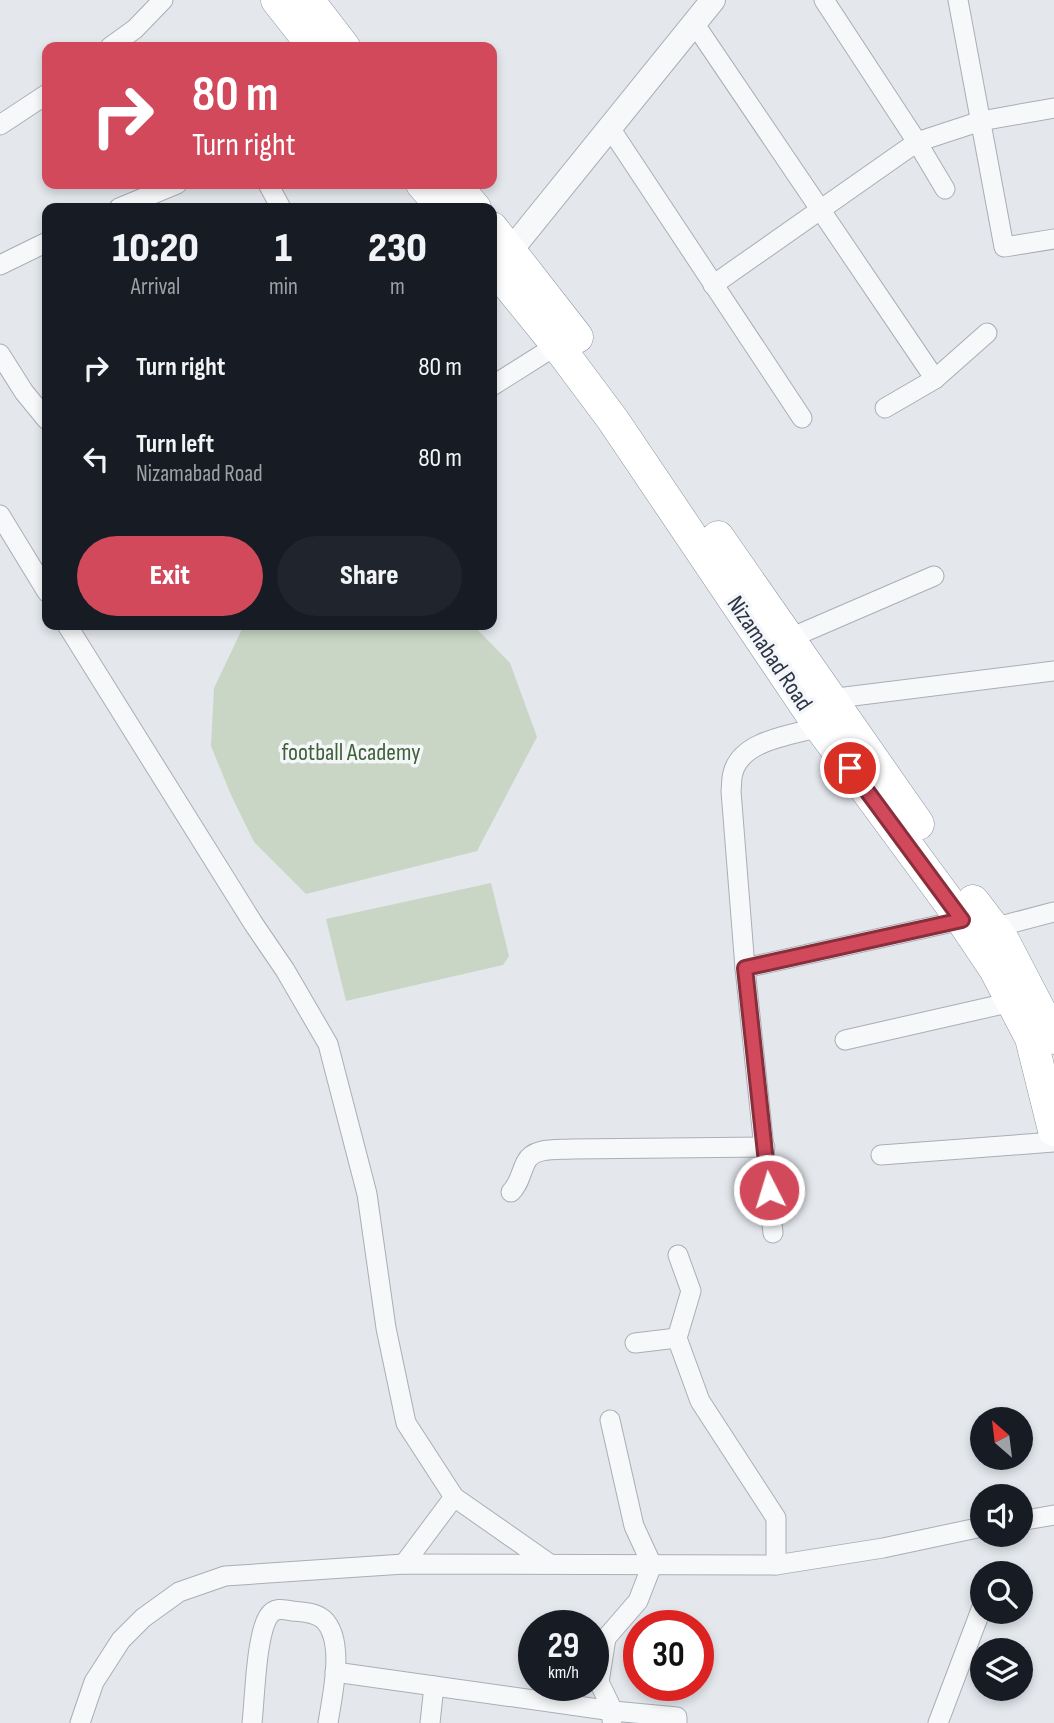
<!DOCTYPE html>
<style>
:root{--surface:#171b24;--page:#20242c;--text:#f1f3f6;--muted:#9ea1a6;--accent:#d1495b}
body{margin:0;font-family:"Sofia Sans Condensed",sans-serif;background:var(--page);color:var(--text);height:100vh;display:flex;flex-direction:column;font-size:26px;white-space:nowrap}
*{box-sizing:border-box;margin:0}
p{font-size:23px;color:var(--muted)}
.icon{flex:none;width:38px;height:38px;fill:none;stroke:currentColor;stroke-width:2;stroke-linecap:round;stroke-linejoin:round}
.map{position:relative;flex:1;overflow:hidden}
.side{position:absolute;left:42px;top:203px;width:455px;height:427px;display:flex;flex-direction:column;background:var(--surface);border-radius:14px;box-shadow:0 4px 10px #0003}
.side>*{flex:none}
.top-card{position:absolute;left:42px;top:42px;width:455px;height:147px;border-radius:14px;box-shadow:0 4px 10px #0003;background:#d1495b;color:#fff;overflow:hidden}
.needle{width:46px;rotate:332deg}
.tools{position:absolute;left:970px;top:1407px;display:grid;gap:14px}
.tools a{display:grid;place-items:center;width:63px;height:63px;border-radius:50%;background:var(--surface);box-shadow:0 4px 10px #0003;font-size:35px}
.speed{position:absolute;left:518px;top:1610px;display:flex;gap:14px;font-size:35px;font-weight:700;text-align:center}
.speed>*{display:grid;place-content:center;width:91px;height:91px;border-radius:50%;background:var(--surface);box-shadow:0 4px 10px #0003;line-height:1}
.speed small{font-size:18px;font-weight:400}
.speed .limit{border:10px solid #d22;background:#fff;color:#111}
.pin{position:absolute;display:grid;place-items:center;width:60px;height:60px;color:#fff;margin:-30px;border:4px solid #fff;border-radius:50%;box-shadow:0 2px 7px #0007}
.me{position:absolute;width:77px;margin:-38px;rotate:355deg;stroke-linejoin:round;filter:drop-shadow(0 0 5px #0008)}
.turn{display:flex;align-items:center;gap:24px;height:147px;padding:0 35px;font-size:32px}
.turn .icon{width:91px;height:91px;stroke-width:2.5}
.turn b{display:block;font-size:49px;line-height:60px}
.eta{display:flex;justify-content:space-evenly;align-items:center;height:119px;text-align:center}
.eta b{font-size:42px;font-weight:800;line-height:49px}
.action{display:flex;gap:14px;margin-top:auto;padding:14px 35px}
.action a{flex:1;height:80px;border-radius:42px;background:var(--accent);color:#fff;font-size:28px;font-weight:800;line-height:80px;text-align:center}
.action a+a{background:var(--page);color:var(--text)}
ul{padding:0;list-style:none}
li{display:flex;align-items:center;gap:21px;height:91px;padding:0 35px}
li div{flex:1}
li b{display:block;font-size:26px}
li em{font-style:normal}
.map>svg:first-child{display:block}
.green{fill:#c9d6c5}
.lines{fill:none;stroke-linecap:round;stroke-linejoin:round}
.minor-casing{stroke:#a9aeb7;stroke-width:21}
.tertiary-casing{stroke:#a9aeb7;stroke-width:26}
.trunk-casing{stroke:#8b94a3;stroke-width:33}
.minor{stroke:#f7f8fa;stroke-width:19}
.tertiary{stroke:#f7f8fa;stroke-width:24}
.trunk{stroke:#fff;stroke-width:32}
.route-casing{stroke:#882f3b;stroke-width:18}
.route{stroke:#d1495b;stroke-width:12}
.labels{text-anchor:middle;stroke-width:7;stroke-linejoin:round;paint-order:stroke}
.street-label{font-size:24px;fill:#2b3445;stroke:#f4f6f9}
.park-label{font-size:24px;fill:#3f6138;stroke:#f4f6f9}
</style>
<div class="map">
<svg width="1054" height="1723" viewBox="0 0 1054 1723">
<rect width="100%" height="100%" fill="#e4e7ec"/>
<!-- green -->
<g class="green">
<path d="M244 625H473L510 663 537 737 477 851 306 894 254 842 231 795 211 746 214 688Z"/>
<path d="M491 883 509 956 503 965 346 1001 326 919Z"/>
</g>
<g class="lines">
<!-- minor casing -->
<g class="minor-casing">
<g id="minor">
<path d="M824 0 917 142 945 189"/>
<path d="M958 0 1004 247 1054 239"/>
<path d="M694 23 935 379"/>
<path d="M110 47 135 29 163 0"/>
<path d="M0 125 47 94"/>
<path d="M610 128 802 418"/>
<path d="M268 184 281 208"/>
<path d="M119 208 177 184"/>
<path d="M0 265 47 242"/>
<path d="M713 285 917 142 981 121 1054 108"/>
<path d="M0 354 24 392 47 420"/>
<path d="M492 386 557 345"/>
<path d="M885 408 935 379 987 333"/>
<path d="M0 515 47 592"/>
<path d="M67 625 253 923 285 970 328 1044 367 1194 386 1328 406 1423 454 1497"/>
<path d="M788 639 934 576"/>
<path d="M829 699 1054 671"/>
<path d="M993 928 1054 912"/>
<path d="M745 968 962 920"/>
<path d="M845 1040 1012 1002"/>
<path d="M881 1155 1054 1142"/>
<path d="M511 1192C520 1183 520 1174 526 1162 533 1147 557 1150 572 1149L765 1147"/>
<path d="M773 1233 745 968 731 791C732 785 731 779 733 773 741 740 792 735 820 727"/>
<path d="M677 1338 691 1291 678 1255"/>
<path d="M635 1343 677 1338 700 1401 776 1518V1565"/>
<path d="M610 1420 634 1526 652 1565 638 1601 606 1638 599 1682 613 1711 612 1720"/>
<path d="M1020 1521 1054 1515"/>
<path d="M404 1564 454 1497 550 1564"/>
<path d="M335 1672 613 1711 677 1717V1723"/>
<path d="M80 1723 94 1682 121 1640 143 1618 179 1592 225 1576 404 1564 776 1565 883 1548 982 1527"/>
<path d="M252 1723C255 1696 256 1638 268 1617 274 1607 283 1609 292 1611 302 1612 314 1612 323 1619 346 1640 332 1696 328 1723"/>
<path d="M430 1723 434 1686"/>
<path d="M938 1723 982 1607"/>
</g>
</g>
<!-- tertiary casing -->
<g class="tertiary-casing">
<path id="tertiary" d="M511 250 713 0"/>
</g>
<!-- trunk casing -->
<g class="trunk-casing">
<g id="trunk">
<path d="M277 0 314 47"/>
<path d="M308 0 344 47"/>
<path d="M422 184 443 208"/>
<path d="M454 184 475 208"/>
<path d="M492 228 577 337"/>
<path d="M492 265 557 345 613 420 820 727 962 920 995 969 1031 1038 1054 1130"/>
<path d="M718 537 918 824"/>
<path d="M973 901 1003 940 1054 1038"/>
</g>
</g>
<!-- minor -->
<use href="#minor" class="minor"/>
<!-- tertiary -->
<use href="#tertiary" class="tertiary"/>
<!-- trunk -->
<use href="#trunk" class="trunk"/>
</g>
<g class="lines">
<!-- route casing -->
<g class="route-casing">
<path id="route" d="M769 1190 745 968 962 920 850 768"/>
</g>
<!-- route -->
<use href="#route" class="route"/>
</g>
<g class="labels">
<!-- street labels -->
<g class="street-label">
<text transform="translate(770 653) rotate(56)" y="8">Nizamabad Road</text>
</g>
<!-- park labels -->
<g class="park-label">
<text x="351" y="760">football Academy</text>
</g>
</g>
</svg>
<div class="tools">
<a><svg class="needle" viewBox="-14 -14 28 28"><path d="M0-13l5 13h-10z" fill="#e53935"/><path d="M0 13l5-13h-10z" fill="#9ea1a6"/></svg></a>
<a><svg class="icon" aria-label="sound" viewBox="0 0 24 24"><path d="M4 9h4l5-4v14l-5-4H4zM17 9q2 3 0 6"/></svg></a>
<a><svg class="icon" aria-label="search" viewBox="0 0 24 24"><circle cx="10" cy="10" r="6"/><path d="M15 15l6 6"/></svg></a>
<a><svg class="icon" aria-label="layers" viewBox="0 0 24 24"><path d="M12 4l9 5-9 5-9-5zM3 14l9 5 9-5"/></svg></a>
</div>
<div class="speed"><div>29<small>km/h</small></div><div class="limit">30</div></div>
<div class="pin" style="left:850px;top:768px;background:#d93025"><svg class="icon" aria-label="arrive" viewBox="0 0 24 24"><path d="M6 21V4h12l-3 4 3 4H6"/></svg></div>
<svg class="me" style="left:769px;top:1190px" viewBox="-20 -20 40 40"><circle r="17" fill="#d1495b" stroke="#fff" stroke-width="3"/><path d="M0-11L8 9 0 5-8 9z" fill="#fff"/></svg>
<div class="top-card">
<div class="turn"><svg class="icon" aria-label="right" viewBox="0 0 24 24"><path d="M7 20v-9h11M14 6l5 5-5 5"/></svg><div><b>80 m</b>Turn right</div></div>
</div>
<section class="side">
<div class="eta">
<div><b>10:20</b><p>Arrival</p></div>
<div><b>1</b><p>min</p></div>
<div><b>230</b><p>m</p></div>
</div>
<ul>
<li><svg class="icon" aria-label="right" viewBox="0 0 24 24"><path d="M7 20v-9h11M14 6l5 5-5 5"/></svg><div><b>Turn right</b></div><em>80 m</em></li>
<li><svg class="icon" aria-label="left" viewBox="0 0 24 24"><path d="M17 20v-9H6M10 6l-5 5 5 5"/></svg><div><b>Turn left</b><p>Nizamabad Road</p></div><em>80 m</em></li>
</ul>
<div class="action"><a>Exit</a><a>Share</a></div>
</section>
</div>
